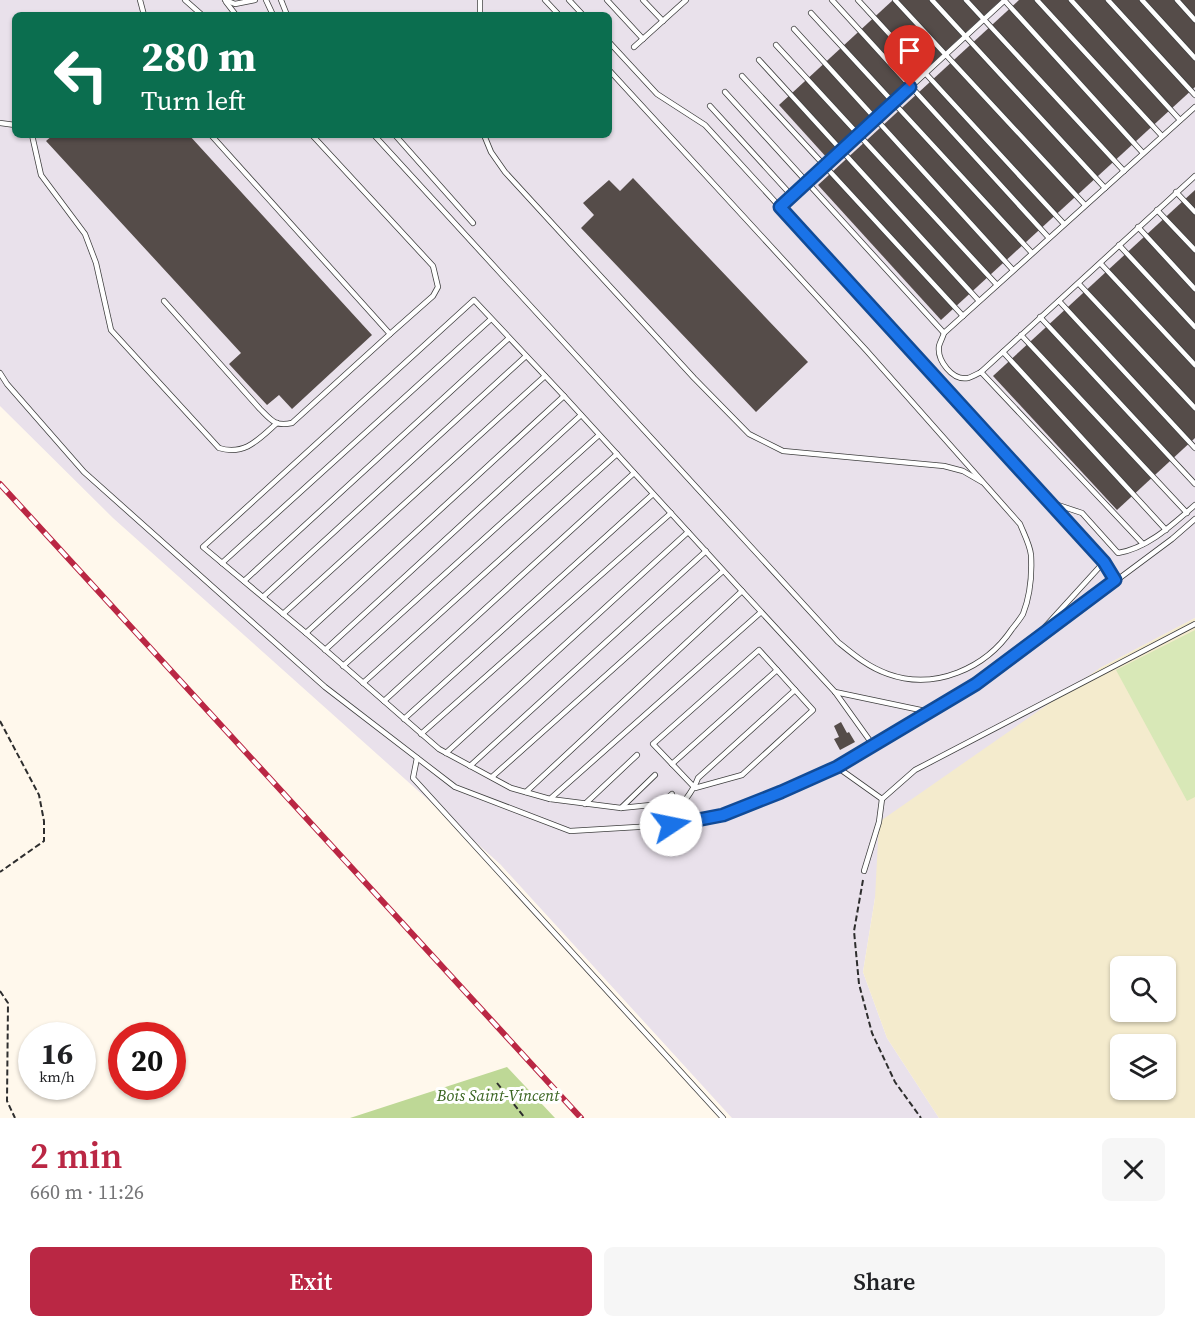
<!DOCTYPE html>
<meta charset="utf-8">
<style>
:root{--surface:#fff;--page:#f6f6f6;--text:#202124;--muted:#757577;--accent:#ba2744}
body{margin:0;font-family:"Source Serif 4",serif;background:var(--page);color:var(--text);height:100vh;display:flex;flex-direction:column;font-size:22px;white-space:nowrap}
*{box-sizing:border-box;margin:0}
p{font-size:20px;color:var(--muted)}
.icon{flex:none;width:33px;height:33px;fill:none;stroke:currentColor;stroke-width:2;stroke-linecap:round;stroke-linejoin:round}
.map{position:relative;height:1118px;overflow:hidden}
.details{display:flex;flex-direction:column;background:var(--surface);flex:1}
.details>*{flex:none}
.top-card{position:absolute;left:12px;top:12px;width:600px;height:126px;border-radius:9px;box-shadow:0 2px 4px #0004;background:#0b6e4f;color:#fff;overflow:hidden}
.fabs{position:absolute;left:1110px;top:956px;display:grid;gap:12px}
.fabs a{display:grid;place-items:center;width:66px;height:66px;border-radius:9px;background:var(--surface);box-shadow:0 2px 4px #0004;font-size:30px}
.speed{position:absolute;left:18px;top:1022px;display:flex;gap:12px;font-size:30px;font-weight:700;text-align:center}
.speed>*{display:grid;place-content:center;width:78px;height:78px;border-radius:50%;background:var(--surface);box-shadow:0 2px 4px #0004;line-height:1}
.speed small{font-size:15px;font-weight:400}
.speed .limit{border:9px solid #d22;background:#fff;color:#111}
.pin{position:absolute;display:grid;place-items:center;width:51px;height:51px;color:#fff;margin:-62px -26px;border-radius:50% 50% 50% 0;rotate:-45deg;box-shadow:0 0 6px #0007}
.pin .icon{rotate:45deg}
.me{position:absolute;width:66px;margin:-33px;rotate:79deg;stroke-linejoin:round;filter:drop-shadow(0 0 4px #0008)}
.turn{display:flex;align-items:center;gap:21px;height:126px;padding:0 30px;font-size:27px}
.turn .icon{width:78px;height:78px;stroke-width:2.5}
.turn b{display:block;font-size:42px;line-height:51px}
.round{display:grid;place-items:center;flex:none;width:63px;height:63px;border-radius:9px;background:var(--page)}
.headline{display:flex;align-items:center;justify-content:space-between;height:102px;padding:0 30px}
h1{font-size:36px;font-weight:600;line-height:45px;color:var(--accent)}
.primary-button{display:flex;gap:12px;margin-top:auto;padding:12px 30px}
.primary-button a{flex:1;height:69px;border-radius:9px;background:var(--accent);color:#fff;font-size:24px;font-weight:600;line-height:69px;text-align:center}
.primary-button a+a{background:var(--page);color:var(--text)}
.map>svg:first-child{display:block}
.industrial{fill:#e9e1eb;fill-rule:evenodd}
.farmland{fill:#f4ebcd;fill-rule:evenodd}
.green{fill:#d8e8b7}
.forest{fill:#bed896}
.building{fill:#554c49}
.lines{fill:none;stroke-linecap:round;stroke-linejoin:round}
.lane-casing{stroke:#3f3f3f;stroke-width:6}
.path{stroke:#2e2e2e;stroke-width:2;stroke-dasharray:6 3;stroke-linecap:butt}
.lane{stroke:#fff;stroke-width:4.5}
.rail-casing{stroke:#ba2744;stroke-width:6}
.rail{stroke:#fff;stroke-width:4;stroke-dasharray:11;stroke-linecap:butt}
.route-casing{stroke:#114b97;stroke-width:15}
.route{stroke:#1a73e8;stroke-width:10}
.labels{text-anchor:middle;stroke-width:6;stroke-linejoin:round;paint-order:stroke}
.park-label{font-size:16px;font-style:italic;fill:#37631e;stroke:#fff}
</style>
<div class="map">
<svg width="1195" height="1118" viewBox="0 0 1195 1118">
<rect width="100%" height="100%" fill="#fff8ec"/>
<!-- industrial -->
<path class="industrial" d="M0 0H1195V618L1100 668 875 898 863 972 887 1038 939 1118H732L500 864 113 518 0 406ZM15 15H609V135H15Z"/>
<!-- farmland -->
<path class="farmland" d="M1195 618V1118H939L887 1038 863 972 875 898 879 822 1100 668ZM1120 966H1166V1011H1120ZM1120 1044H1166V1089H1120Z"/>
<!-- green -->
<path class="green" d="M1195 630V797L1187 801 1116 670Z"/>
<!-- forest -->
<path class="forest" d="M507 1067 555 1118H350Z"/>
<!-- building -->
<g class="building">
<path d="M893 0H1001L828 159 779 105Z"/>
<path d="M1019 0H1195V87L941 320 818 185Z"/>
<path d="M53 135H189L372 335 292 409 279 395 267 405 229 364 241 353 46 141Z"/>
<path d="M633 178 808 362 756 412 581 228 594 215 583 203 609 180 620 191Z"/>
<path d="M1195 190V438L1117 510 993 376Z"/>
<path d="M841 722 847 733 849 732 855 742 840 750 834 739 839 737 834 726Z"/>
</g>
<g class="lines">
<!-- lane casing -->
<g class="lane-casing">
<g id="lane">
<path d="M140 0 144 15"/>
<path d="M185 0 202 15"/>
<path d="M225 0 235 4 255 0"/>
<path d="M266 0 273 15"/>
<path d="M281 0 287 15"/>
<path d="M545 0 559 15"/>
<path d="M569 0 583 15"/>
<path d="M607 0 643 39"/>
<path d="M643 0 663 21"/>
<path d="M832 0 1049 238"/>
<path d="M858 0 1064 224"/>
<path d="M895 0 1085 205"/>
<path d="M932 0 1105 188"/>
<path d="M966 0 1124 171"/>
<path d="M1004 0 1143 153"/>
<path d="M1037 0 1162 136"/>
<path d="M1071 0 1180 120"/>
<path d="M1108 0 1195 95"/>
<path d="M1142 0 1195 58"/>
<path d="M1177 0 1195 20"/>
<path d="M226 2 236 15"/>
<path d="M811 13 1032 253"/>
<path d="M480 15V0"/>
<path d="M794 29 1013 270"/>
<path d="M609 42 657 94 705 125 1104 562 1115 580"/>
<path d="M776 45 997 285"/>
<path d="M634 47 686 0"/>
<path d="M759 60 979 301"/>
<path d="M742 76 963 316"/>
<path d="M725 92 944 333"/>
<path d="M710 106 792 196"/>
<path d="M1195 107 944 333C943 337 940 342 939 346 937 360 952 381 968 378 972 377 977 374 981 372L1195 176"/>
<path d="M0 123 15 125"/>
<path d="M32 135 41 175 85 234 96 263 111 330 219 448C245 456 259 439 277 423"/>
<path d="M312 135 433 266 438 287 433 296 390 334"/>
<path d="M374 135 838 642C854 655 868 667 888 674 935 691 986 668 1012 629 1016 624 1020 619 1023 614 1030 596 1032 573 1031 555 1030 545 1024 534 1020 524L866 350 609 70"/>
<path d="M395 135 473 223"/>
<path d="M484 135 491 152 505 172 694 378 749 434 783 451 944 466 963 471 982 482"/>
<path d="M1176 192 1195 212"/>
<path d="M780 207 1005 0"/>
<path d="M1157 210 1195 250"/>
<path d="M1138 227 1195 289"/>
<path d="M1119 245 1195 327"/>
<path d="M1101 264 1195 365"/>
<path d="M1079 284 1195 408"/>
<path d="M164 301 260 409C271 420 275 427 292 423L390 334 211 135"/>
<path d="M1059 301 1195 448"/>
<path d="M1040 317 1195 484"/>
<path d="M1021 335 1187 513"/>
<path d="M1003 352 1166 530"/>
<path d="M981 372 1143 544"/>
<path d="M0 373 7 384 84 472 325 687 455 787 570 831 671 825 723 815 781 792 837 767 976 685 1172 539 1195 519"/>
<path d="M1052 503 1082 513 1118 553C1148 548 1172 525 1195 505"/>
<path d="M222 563 491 319"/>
<path d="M244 581 509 338"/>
<path d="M263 597 526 356"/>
<path d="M760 613 550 799 511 788 439 749 306 633 203 547 474 300 564 396 742 591 835 692 873 745"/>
<path d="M283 614 545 376"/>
<path d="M306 633 564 396"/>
<path d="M1033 640 1104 562"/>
<path d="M325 650 581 415"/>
<path d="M759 650 813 710 742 775 695 788 653 744Z"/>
<path d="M343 666 599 435"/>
<path d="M363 683 617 454"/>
<path d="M835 692 930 712"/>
<path d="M384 701 634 473"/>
<path d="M404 719 653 494"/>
<path d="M421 734 671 513"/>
<path d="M446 753 688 532"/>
<path d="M417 758 413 778 723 1118"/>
<path d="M672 764 777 670"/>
<path d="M470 766 706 551"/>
<path d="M837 767 882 799 915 770 1195 624"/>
<path d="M492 777 723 571"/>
<path d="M526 792 742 591"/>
<path d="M550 799 621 808 661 804 672 794"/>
<path d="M585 804 637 755"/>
<path d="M621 808 655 775"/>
<path d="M671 825C676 807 692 796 698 778L795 690"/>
<path d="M864 871 879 822 882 799"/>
</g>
</g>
<!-- path -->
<g class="path">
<path d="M0 721 39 795 44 821V841L0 872"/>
<path d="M863 880 854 931 859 984 872 1033 895 1082 921 1118"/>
<path d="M0 991 8 1003 7 1101 15 1118"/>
<path d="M497 1083 525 1118"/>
</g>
<!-- lane -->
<use href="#lane" class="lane"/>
<!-- rail casing -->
<g class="rail-casing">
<path id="rail" d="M0 484 581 1118"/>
</g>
<!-- rail -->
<use href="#rail" class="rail"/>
</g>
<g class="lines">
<!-- route casing -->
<g class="route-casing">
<path id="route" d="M671 825 723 815 781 792 837 767 976 684 1115 580 1104 562 780 207 910 87"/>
</g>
<!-- route -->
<use href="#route" class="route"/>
</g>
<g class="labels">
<!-- park labels -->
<g class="park-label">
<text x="498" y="1101">Bois Saint-Vincent</text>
</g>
</g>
</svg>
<div class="fabs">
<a><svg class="icon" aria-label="search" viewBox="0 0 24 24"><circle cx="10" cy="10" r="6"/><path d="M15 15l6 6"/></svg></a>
<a><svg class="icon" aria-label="layers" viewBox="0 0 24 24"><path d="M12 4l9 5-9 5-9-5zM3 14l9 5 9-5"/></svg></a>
</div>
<div class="speed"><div>16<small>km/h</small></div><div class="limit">20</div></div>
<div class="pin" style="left:910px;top:87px;background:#d93025"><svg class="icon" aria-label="arrive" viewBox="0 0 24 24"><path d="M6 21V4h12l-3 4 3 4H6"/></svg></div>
<svg class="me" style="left:671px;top:825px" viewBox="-20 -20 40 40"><circle r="19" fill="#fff"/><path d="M0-13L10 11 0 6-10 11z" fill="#1a73e8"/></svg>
<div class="top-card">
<div class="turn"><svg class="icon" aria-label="left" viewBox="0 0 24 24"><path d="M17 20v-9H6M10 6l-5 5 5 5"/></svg><div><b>280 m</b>Turn left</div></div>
</div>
</div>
<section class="details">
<div class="headline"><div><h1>2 min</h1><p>660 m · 11:26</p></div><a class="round"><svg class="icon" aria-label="close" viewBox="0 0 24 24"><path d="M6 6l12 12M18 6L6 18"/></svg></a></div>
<div class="primary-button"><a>Exit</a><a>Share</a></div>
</section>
